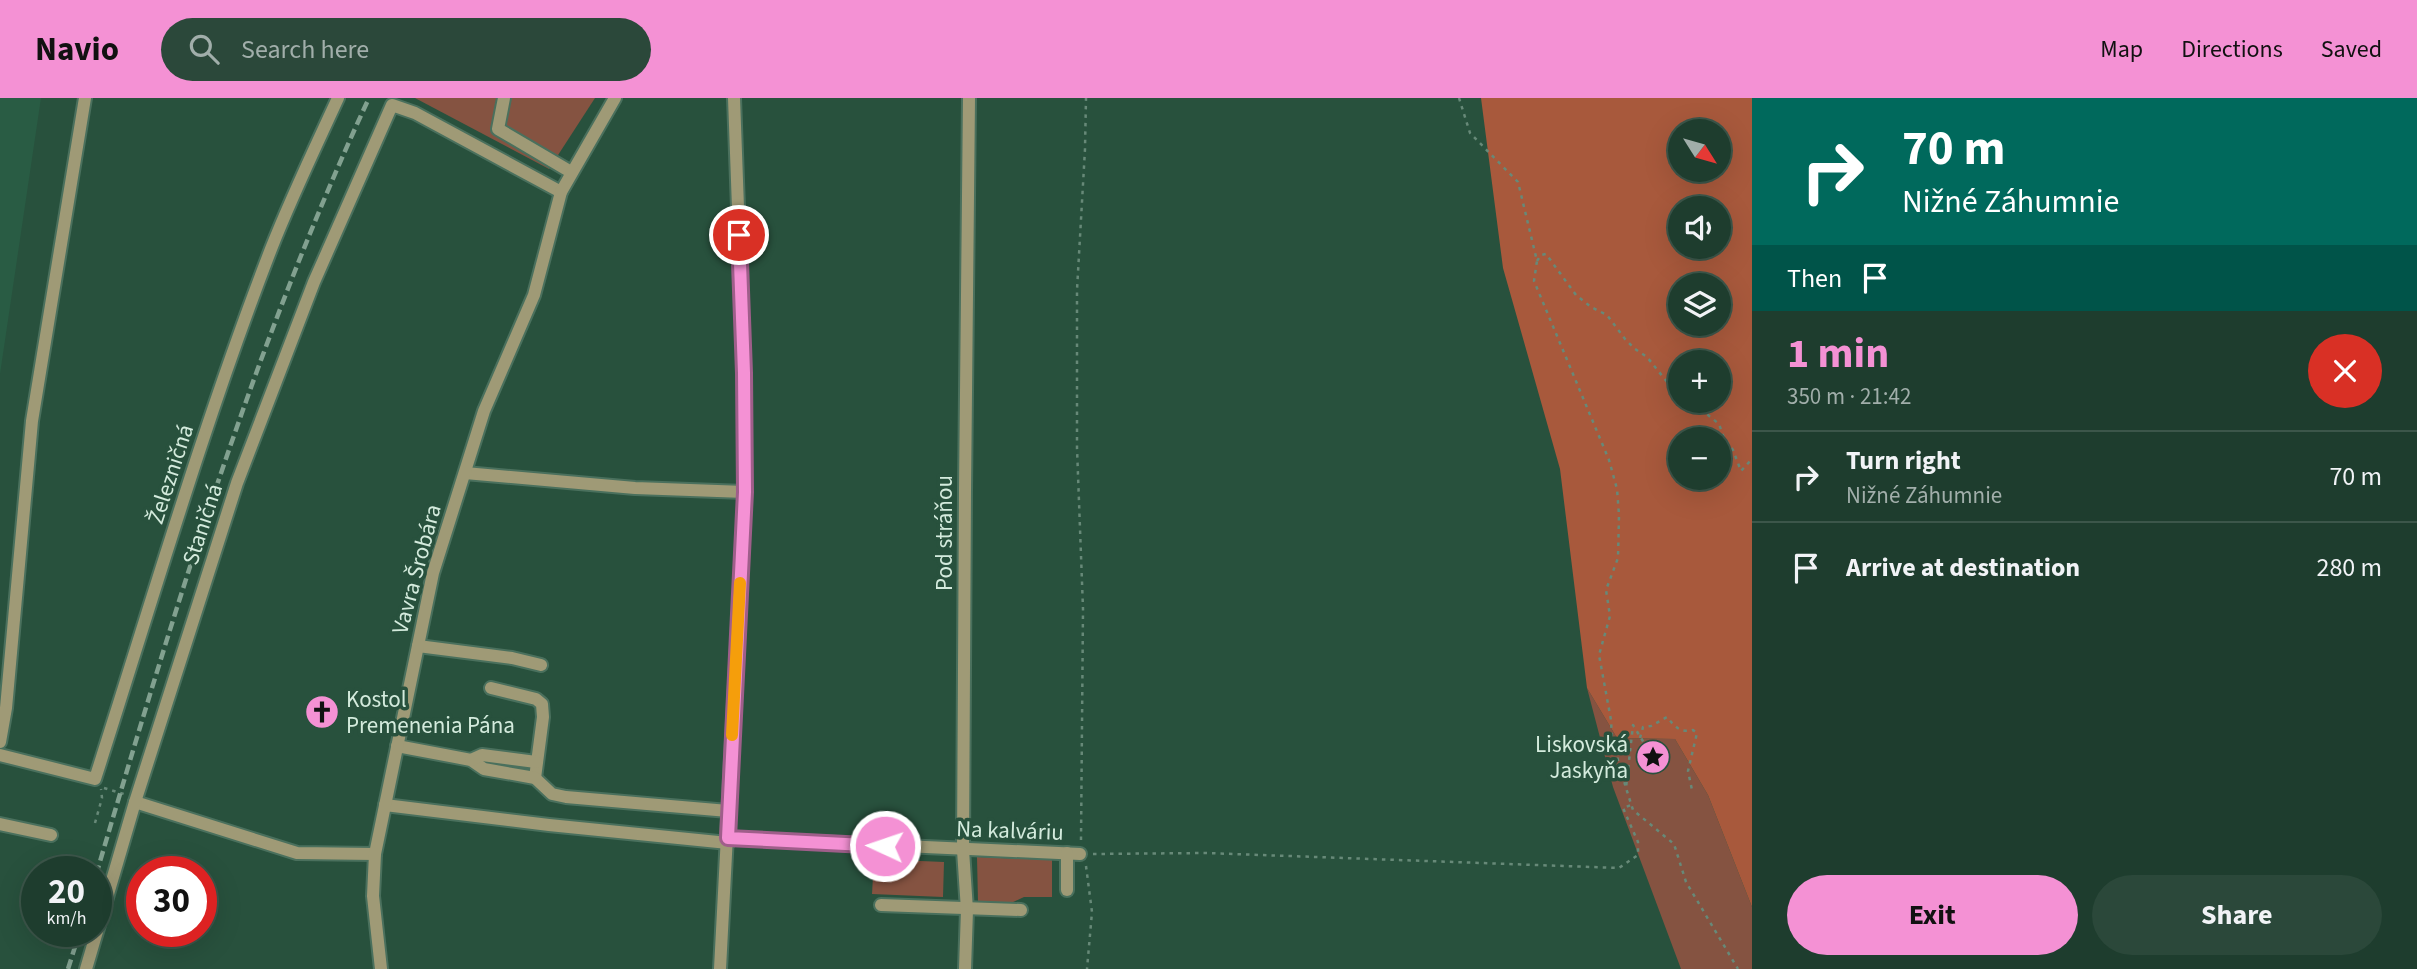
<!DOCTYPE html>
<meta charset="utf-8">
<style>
:root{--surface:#1e3d2e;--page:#2b483a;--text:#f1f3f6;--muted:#a1aeaa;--line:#3c564a;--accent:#f491d4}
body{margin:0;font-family:"Source Sans 3",sans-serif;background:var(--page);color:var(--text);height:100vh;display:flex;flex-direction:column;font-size:26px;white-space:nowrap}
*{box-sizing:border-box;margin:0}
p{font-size:23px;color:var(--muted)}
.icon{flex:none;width:38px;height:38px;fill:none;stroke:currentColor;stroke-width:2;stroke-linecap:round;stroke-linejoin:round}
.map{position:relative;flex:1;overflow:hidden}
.panel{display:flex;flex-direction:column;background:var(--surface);width:665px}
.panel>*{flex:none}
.hud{background:#00695c;color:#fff;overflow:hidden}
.needle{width:46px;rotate:127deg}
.tools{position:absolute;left:1668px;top:21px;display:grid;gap:14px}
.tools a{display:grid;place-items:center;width:63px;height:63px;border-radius:50%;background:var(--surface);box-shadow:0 7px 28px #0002,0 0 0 2px var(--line);font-size:35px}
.speed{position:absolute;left:21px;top:758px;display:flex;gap:14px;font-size:35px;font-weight:700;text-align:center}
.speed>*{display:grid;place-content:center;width:91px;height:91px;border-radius:50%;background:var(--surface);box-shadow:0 7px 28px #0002,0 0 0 2px var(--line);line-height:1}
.speed small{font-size:18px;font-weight:400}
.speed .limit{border:10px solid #d22;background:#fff;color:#111}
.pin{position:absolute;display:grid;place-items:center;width:60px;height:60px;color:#fff;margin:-30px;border:4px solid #fff;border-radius:50%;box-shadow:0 2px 7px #0007}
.me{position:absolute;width:77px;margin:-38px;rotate:273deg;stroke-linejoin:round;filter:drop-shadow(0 0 5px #0008)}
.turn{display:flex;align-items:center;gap:24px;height:147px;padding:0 35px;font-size:32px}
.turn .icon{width:91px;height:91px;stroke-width:2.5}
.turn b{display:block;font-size:49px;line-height:60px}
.then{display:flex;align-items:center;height:66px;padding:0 35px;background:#0003;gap:14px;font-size:26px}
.round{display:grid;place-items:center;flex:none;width:74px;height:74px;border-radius:37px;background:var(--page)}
.overview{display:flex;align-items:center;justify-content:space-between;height:119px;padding:0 35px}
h1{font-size:42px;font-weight:700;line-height:52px;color:var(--accent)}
.primary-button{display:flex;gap:14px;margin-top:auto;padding:14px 35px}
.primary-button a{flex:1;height:80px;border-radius:42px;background:var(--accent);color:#111;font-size:28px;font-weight:700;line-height:80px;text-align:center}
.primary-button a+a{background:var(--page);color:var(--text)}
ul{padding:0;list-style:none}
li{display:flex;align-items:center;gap:21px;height:91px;padding:0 35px;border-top:2px solid var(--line)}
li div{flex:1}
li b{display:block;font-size:26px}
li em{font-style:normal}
header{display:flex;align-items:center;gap:42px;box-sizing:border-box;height:98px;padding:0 35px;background:var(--accent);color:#111}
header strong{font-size:33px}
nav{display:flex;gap:38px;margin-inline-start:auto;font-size:24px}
.search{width:490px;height:63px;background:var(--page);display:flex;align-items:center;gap:18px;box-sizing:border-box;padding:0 24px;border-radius:38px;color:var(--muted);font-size:26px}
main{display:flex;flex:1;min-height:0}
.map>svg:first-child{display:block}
.built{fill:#295c44}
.green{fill:#855341}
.forest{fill:#a8593c;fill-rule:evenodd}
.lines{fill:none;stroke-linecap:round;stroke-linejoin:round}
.minor-casing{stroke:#4a705d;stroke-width:16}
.path{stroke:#678978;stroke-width:2.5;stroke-dasharray:3.5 5;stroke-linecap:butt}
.minor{stroke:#9f9a76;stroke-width:12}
.rail{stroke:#82a190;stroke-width:4.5;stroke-dasharray:10 5;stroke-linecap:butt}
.route-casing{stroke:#9f5e8a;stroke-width:18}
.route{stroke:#f491d4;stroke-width:12}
.slow{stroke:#f59e0b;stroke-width:12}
.labels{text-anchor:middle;stroke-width:7;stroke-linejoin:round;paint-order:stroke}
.street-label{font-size:23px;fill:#d4ebdd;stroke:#28513d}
.poi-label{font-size:23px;fill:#d4ebdd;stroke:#28513d;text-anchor:start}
</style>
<header>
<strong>Navio</strong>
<div class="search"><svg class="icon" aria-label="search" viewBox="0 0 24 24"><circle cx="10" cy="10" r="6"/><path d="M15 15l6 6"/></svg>Search here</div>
<nav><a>Map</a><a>Directions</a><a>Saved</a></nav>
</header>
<main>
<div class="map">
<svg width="1752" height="871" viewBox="0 0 1752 871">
<rect width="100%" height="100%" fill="#28513d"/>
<!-- built -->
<path class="built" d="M0 0H41L0 276Z"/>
<!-- green -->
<g class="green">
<path d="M415 0H595L549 71Z"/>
<path d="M1587 590 1617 640 1675 641 1708 697 1752 809V871H1681L1613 689Z"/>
<path d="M977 759 1052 762V799H1024L1011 805 978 804Z"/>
<path d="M874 761 944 764 943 799 872 796Z"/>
</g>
<!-- forest -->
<path class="forest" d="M1481 0H1752V809L1708 697 1675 641 1617 640 1587 590 1560 371 1503 170ZM1680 33H1718V72H1680ZM1680 110H1718V149H1680ZM1680 187H1718V226H1680ZM1680 264H1718V303H1680ZM1680 341H1718V380H1680Z"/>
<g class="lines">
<!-- minor casing -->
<g class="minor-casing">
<g id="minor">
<path d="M504 0 498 31 571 74"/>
<path d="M465 375 635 390 745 394"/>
<path d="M418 548 512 560 541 567"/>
<path d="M491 590 536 601 542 606 543 619 535 680"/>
<path d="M0 644 6 610 32 323 85 0"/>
<path d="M397 648 471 662 484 671 535 680 552 696 566 699 728 713"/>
<path d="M0 657 95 681C152 503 204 324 271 151 291 100 315 50 338 0"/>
<path d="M471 662 482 657 536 664"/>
<path d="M135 704 297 755 375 756"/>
<path d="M385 707 549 727 728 745"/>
<path d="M0 726 51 737"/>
<path d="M728 740 1080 756"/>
<path d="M1067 755V792"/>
<path d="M881 807 1021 812"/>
<path d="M86 871 135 704 237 385 314 184 392 7 415 15 561 94"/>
<path d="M381 871 373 798 375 756 433 475 484 313 534 197 561 94 615 0"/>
<path d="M720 871 745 394 744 275 734 0"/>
<path d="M965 871 967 812 963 752 965 393 969 0"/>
</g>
</g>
<!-- path -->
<g class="path">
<path d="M1459 0 1470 35 1518 84 1537 163 1534 183 1609 362 1617 391 1619 417 1618 460 1606 492 1610 518 1599 557 1611 622 1612 641 1626 690"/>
<path d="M1537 163 1541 157 1546 156 1576 197 1591 209 1607 217 1625 241 1635 251 1647 259 1680 300"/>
<path d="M1686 303 1697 308 1719 326 1724 340 1733 352 1741 373 1752 361"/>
<path d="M1640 640 1643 629 1651 628 1667 619C1675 629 1680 635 1693 632L1697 635 1688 673 1692 692"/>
<path d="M1652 658 1633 627 1626 690 1633 712 1674 746 1686 784 1738 871"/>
<path d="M104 690 124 696"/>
<path d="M95 725 102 700 101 691"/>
<path d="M1081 742 1083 511 1077 350V192L1085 51 1086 0"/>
<path d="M1093 756 1206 755 1619 770 1638 757V744L1623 710 1631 707"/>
<path d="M1086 768 1092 814 1087 871"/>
</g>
<!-- minor -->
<use href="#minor" class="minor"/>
<!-- rail -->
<g class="rail">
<path d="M96 777C174 513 253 250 369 0"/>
<path d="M68 871 80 833"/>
</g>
</g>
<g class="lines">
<!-- route casing -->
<g class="route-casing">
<path id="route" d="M739 137 744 275 745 394 728 740 885 748"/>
</g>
<!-- route -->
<use href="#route" class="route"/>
<!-- slow -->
<path class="slow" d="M732 637 740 485"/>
</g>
<!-- icons -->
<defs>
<g id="church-disc" transform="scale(1.75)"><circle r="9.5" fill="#f491d4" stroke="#28513d"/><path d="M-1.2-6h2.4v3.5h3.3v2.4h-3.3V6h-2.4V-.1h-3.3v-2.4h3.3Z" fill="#111"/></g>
<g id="sight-disc" transform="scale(1.75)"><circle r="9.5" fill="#f491d4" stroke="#28513d"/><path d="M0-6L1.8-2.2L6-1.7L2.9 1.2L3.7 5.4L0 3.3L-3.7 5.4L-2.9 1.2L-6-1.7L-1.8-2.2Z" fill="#111"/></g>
</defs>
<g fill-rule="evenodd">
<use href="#church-disc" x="322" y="614"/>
<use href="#sight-disc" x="1653" y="659"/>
</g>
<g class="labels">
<!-- street labels -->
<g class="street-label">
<text transform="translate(170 376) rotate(-72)" y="8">Železničná</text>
<text transform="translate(202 426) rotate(-72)" y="8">Staničná</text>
<text transform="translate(944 435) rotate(-90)" y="8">Pod stráňou</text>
<text transform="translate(416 471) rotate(-75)" y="8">Vavra Šrobára</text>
<text transform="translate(1010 732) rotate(2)" y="8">Na kalváriu</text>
</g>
<!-- poi labels -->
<g class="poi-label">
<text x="346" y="609">Kostol<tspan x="346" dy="26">Premenenia Pána</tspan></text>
<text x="1628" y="654" text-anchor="end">Liskovská<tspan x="1628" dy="26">Jaskyňa</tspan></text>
</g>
</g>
</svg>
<div class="tools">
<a><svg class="needle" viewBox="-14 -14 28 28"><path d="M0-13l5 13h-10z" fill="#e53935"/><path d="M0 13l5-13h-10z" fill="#a1aeaa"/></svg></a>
<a><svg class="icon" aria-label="sound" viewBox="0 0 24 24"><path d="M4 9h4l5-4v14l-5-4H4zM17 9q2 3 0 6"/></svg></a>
<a><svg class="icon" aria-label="layers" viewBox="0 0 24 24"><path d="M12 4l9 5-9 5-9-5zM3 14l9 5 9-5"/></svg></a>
<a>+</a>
<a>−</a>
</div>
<div class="speed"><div>20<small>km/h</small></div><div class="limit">30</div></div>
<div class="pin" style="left:739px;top:137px;background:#d93025"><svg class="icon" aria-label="arrive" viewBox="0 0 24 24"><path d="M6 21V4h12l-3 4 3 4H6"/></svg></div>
<svg class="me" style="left:885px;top:748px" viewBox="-20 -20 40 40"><circle r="17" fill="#f491d4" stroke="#fff" stroke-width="3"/><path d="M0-11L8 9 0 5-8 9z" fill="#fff"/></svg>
</div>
<section class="panel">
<div class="hud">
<div class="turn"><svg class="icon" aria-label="right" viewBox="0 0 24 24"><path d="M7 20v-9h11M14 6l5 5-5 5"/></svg><div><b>70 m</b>Nižné Záhumnie</div></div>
<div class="then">Then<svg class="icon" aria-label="arrive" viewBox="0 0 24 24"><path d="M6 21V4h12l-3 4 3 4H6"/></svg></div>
</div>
<div class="overview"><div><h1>1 min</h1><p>350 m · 21:42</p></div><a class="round" style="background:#d93025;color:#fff"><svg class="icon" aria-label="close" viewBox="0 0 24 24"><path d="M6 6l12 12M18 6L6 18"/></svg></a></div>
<ul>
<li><svg class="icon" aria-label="right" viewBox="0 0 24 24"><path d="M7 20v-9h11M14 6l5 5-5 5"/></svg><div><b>Turn right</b><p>Nižné Záhumnie</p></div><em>70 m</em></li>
<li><svg class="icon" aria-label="arrive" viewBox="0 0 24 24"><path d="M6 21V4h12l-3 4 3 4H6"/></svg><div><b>Arrive at destination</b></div><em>280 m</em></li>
</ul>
<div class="primary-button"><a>Exit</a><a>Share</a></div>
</section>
</main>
